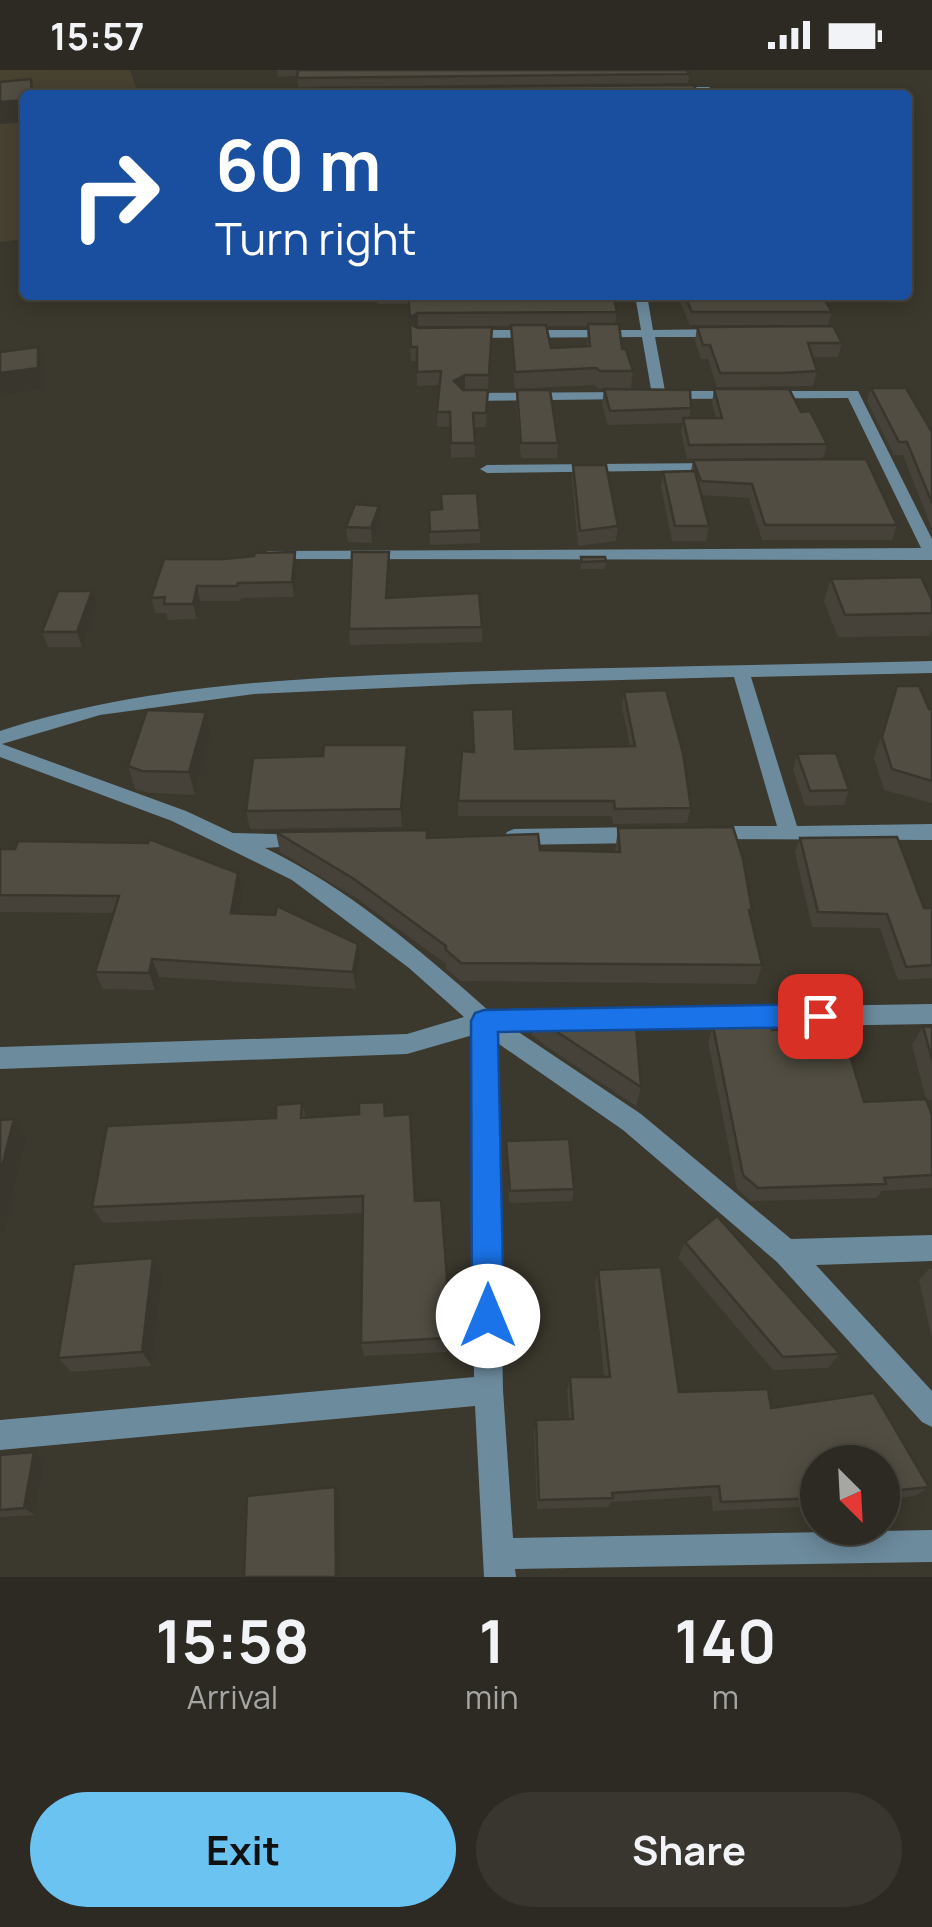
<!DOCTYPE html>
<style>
:root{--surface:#2c2a22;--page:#38362f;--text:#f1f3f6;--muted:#a6a7a5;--line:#484640;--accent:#6bc3f2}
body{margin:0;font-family:Manrope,sans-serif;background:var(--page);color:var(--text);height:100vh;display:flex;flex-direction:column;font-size:38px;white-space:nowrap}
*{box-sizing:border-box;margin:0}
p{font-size:32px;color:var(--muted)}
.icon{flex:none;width:55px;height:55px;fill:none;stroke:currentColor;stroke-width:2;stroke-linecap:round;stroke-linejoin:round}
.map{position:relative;height:1507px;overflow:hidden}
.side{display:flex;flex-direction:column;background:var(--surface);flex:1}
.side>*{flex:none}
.banner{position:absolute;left:20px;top:20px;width:892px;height:210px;border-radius:10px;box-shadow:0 5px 25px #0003,0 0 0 2px var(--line);background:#1a4fa0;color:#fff;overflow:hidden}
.needle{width:65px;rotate:156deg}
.tools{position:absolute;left:800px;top:1375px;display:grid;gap:20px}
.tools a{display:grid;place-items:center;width:100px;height:100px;border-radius:50%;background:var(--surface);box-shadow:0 5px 25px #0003,0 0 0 2px var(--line);font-size:50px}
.pin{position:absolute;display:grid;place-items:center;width:85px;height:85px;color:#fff;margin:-42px;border-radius:20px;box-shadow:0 5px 15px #0006}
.me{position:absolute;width:110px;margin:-55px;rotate:0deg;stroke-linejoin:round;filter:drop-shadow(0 0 8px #0008)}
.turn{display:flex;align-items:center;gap:35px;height:210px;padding:0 30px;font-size:45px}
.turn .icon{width:130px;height:130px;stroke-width:2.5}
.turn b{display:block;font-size:70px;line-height:85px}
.eta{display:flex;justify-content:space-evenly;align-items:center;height:170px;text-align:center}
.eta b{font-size:60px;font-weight:700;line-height:70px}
.primary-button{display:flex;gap:20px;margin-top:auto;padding:20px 30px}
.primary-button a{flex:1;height:115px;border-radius:60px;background:var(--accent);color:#111;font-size:40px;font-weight:700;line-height:115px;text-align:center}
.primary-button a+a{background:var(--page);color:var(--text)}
.status{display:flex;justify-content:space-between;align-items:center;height:70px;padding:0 50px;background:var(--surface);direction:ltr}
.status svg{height:28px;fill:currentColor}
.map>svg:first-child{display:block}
.built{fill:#484231}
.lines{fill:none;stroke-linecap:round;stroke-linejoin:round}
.street{fill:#6c8b9d;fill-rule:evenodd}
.wall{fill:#464239;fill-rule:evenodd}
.shaded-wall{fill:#39362e}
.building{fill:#514d42;stroke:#39362e;stroke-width:2.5}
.route{fill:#1a73e8;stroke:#114b97;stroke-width:2.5}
</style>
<div class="status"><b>15:57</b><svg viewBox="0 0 49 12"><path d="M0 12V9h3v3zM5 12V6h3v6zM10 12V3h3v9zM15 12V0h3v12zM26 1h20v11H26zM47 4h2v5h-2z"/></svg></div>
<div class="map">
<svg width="932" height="1507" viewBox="0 0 932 1507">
<rect width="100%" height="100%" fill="#3b382d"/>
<!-- built -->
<path class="built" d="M0 0H130L139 25H25V169L0 172Z"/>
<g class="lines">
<!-- street -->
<g class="street">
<path d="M671 17H709L713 20 668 22Z"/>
<path d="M635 225H647L653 260 723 259 729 263 723 267H655L665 321H858L932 469V490L262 489 260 486 268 481 921 478 848 328 659 329 652 325 642 267 467 268 461 264 467 260H641Z"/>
<path d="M630 322 637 326 635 329 465 331 458 327 465 323Z"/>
<path d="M716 393 723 397 721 400 487 403 480 399 487 395Z"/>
<path d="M932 591V603L751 607 797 756 932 754V770L702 769 699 764 702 759 709 756H777L734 607 475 614 254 624 100 645 2 674 186 741 233 763 312 765 315 770 312 775 265 778C348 818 420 880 489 941L560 940 568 943 572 950 568 957 517 961 641 1044 791 1169 932 1165V1191L816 1195 932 1321V1357L922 1352 777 1192 623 1060 496 972 503 1320 513 1468 932 1460V1492L515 1499 516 1507H484L475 1336 0 1380V1350L474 1307 473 965 407 984 0 999V977L407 964 464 947 409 898 292 810 172 751 0 687V661C148 613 301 608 456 602 614 597 773 595 932 591Z"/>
<path d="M640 757 647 760 650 765 647 770 640 773 514 775 507 772 504 767 507 762 514 759Z"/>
<path d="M932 934V954L609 959 601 956 597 949 601 942 609 939Z"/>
</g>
</g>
<!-- wall -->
<g class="wall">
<path d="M277 0H687L689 4 688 13 298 17 297 6 278 7Z"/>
<path d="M316 18 698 25H313Z"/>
<path d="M376 225H613L617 242 615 254 622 279 633 301 631 318 599 319 594 315 515 319 511 271V256H418L416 257H492L488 319H465L488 320 486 357H474L475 387 451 388 450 357 437 356 439 315 417 316V291H411L409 234H377ZM547 256H588L587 277 551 278Z"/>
<path d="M677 225H822L832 242 828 255H690Z"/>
<path d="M697 257 842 273 838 287H812L817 301 813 316 717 317 708 289H701L695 271Z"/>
<path d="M871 318 932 362V459L903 385H894L867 331Z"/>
<path d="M604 319 691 338 689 348H716L712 333 714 319 801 342 827 374 823 388 687 389 681 362 683 353 608 355 602 334Z"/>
<path d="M517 320 558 373 557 388H521L516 334Z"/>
<path d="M693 390 897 455 892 470H762L749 428 701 425 709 456 706 471H672L661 417 663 402 691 401Z"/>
<path d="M573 395 618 456 616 471 578 476 572 410Z"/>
<path d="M429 440 480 460V473L430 475Z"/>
<path d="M380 451 372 473 348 472 346 457Z"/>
<path d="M581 487 606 491 605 499H581Z"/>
<path d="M164 489 297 497 294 527 241 528 240 531H200L197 549 168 550 166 543H155L151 528Z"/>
<path d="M390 497 388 528 482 557V572L350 575 349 559Z"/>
<path d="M831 509 932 530V560L929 566 838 567 824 531Z"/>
<path d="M97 537 82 577H48L42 562Z"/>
<path d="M897 616 932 640V733L884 720 874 688Z"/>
<path d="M624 622 691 738 687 753 613 754 612 746H458V731L515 679 630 676 622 637Z"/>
<path d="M206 642 211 664 195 725 149 723 135 719 128 696Z"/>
<path d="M797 684 849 720 844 735 805 736 793 699Z"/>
<path d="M408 693 402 757 250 759 246 741Z"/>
<path d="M618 758 752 840 750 846 762 895 756 914 461 911 446 899V894L356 828 280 782 276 762 427 768 540 780 615 782Z"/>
<path d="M800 768 924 838H932V908L898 910 880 858 812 857 795 782Z"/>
<path d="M0 779 238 803 243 821 239 843 360 891 356 919 159 907 155 920 103 919 95 902 113 843 0 842Z"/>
<path d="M534 944 641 1017 636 1036 546 976 532 965Z"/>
<path d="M713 956 772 960 864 1032 926 1029 912 975 923 956 932 957V1030H927L932 1045V1118L882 1121 877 1128 751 1131 737 1119 708 972Z"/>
<path d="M384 1032 386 1045 415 1131 447 1208V1282L364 1286 361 1273 363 1143 103 1153 92 1137 276 1048 302 1033 306 1048 359 1044Z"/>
<path d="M506 1071 574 1119 572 1131 509 1133 506 1084Z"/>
<path d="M685 1172 840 1284 828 1298 773 1300 678 1188Z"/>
<path d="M153 1188 163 1204 152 1296 71 1302 58 1288Z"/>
<path d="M661 1197 679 1322 768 1319 771 1338 874 1323 929 1417 915 1426 882 1430V1392H818V1436L713 1441 711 1426 611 1432 608 1437 537 1439 534 1361 536 1350 569 1349 567 1319 570 1307H604L595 1214 598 1200Z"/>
<path d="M929 1199H932V1269L919 1210Z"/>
<path d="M34 1382 44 1390 35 1445 0 1447V1385Z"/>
</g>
<!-- shaded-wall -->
<g class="shaded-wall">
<path d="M25 30V52L0 54V32Z"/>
<path d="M418 243V256L411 260 410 247Z"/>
<path d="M38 277 44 298V319L0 325V303Z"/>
<path d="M465 305V319L454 326V311Z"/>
<path d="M379 436 380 451 372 473 371 458Z"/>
<path d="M295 482 297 497 294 527 292 512Z"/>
<path d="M389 482 390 497 387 543 386 528Z"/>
<path d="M197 516 200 531 197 549 193 534Z"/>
<path d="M92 521 97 537 82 577 77 562Z"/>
<path d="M206 642 211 664 195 725 189 702Z"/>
<path d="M407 675 408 693 402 757 401 739Z"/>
<path d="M238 803 243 821 236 860 231 843Z"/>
<path d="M358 874 360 891 356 919 353 902Z"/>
<path d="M152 889 159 907 155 920 149 903Z"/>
<path d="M14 1049 26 1068 4 1162 0 1158V1104Z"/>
<path d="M153 1188 163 1204 152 1296 142 1282Z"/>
<path d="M34 1382 44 1390 35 1445 24 1438Z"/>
<path d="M335 1417 340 1428V1507H336Z"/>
</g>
<!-- building -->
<g class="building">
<path d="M298 0H687L689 4 297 8Z"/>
<path d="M31 9 32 25H25V30L0 32V12Z"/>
<path d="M694 15 698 25H442V22H394L393 25H313L316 18Z"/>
<path d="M408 225H613L617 242 418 243 410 247Z"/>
<path d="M684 225H822L832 242H692Z"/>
<path d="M410 254 418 258 492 257 489 305H465L454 311 463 320H488L486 343H473L475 373H451L450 342H437L441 301 417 302V277H411Z"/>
<path d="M588 254H619L622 279H626L633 301H600L596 298 515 302 511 255H546L551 278 590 276Z"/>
<path d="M833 256 842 273H808L817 301 782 303H720L710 275H703L697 257Z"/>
<path d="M38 277V298L0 303V282Z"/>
<path d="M871 318H906L932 362V433L907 372H899Z"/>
<path d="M604 319 690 320 691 338 610 341Z"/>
<path d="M714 319H789L801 342 810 341 827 374 689 375 683 348H722Z"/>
<path d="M517 320H550L558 373H521Z"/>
<path d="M866 389 897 455H765L752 414 701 411 693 390Z"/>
<path d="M573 395H606L618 456 580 461Z"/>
<path d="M695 401 709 456H675L663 402Z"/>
<path d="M477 423 480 460 430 462 429 440 442 439 441 424Z"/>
<path d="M355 434 379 436 371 458 346 457Z"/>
<path d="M295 482 292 512 238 513 237 516H197L193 534H164L165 527 151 528 164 489H224L254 486 255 483Z"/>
<path d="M352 482H389L386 528 479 523 482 557 349 559Z"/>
<path d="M581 487H605L606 491 582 492Z"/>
<path d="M921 507 932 530V543L845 545 831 509Z"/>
<path d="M58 521H92L77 562H42Z"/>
<path d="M897 616H919L929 639 932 640V711L892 699 882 667Z"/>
<path d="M666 620 683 683 691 738 615 739 614 731H458L462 681 474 682 472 640 513 639 515 679 635 676 624 622Z"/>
<path d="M147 640 206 642 189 702 142 701 128 696Z"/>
<path d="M324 675H407L401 739 246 741 253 688 323 686Z"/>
<path d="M836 683 849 720 810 721 797 684Z"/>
<path d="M733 757 743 789 752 840H749L762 895 461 893 446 880V876L354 809 276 762 427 760V768L538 764 540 780 620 782 618 758Z"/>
<path d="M897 767 924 838H932V895L906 897 887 844 818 842 800 768Z"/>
<path d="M149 769 238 803 231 843 275 845 277 836 358 874 353 902 152 889 149 903 95 902 119 826 0 825V779H15L18 771 148 773Z"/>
<path d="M635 943 641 1017 548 956 534 944Z"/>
<path d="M771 955 772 960 841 956 864 1032 926 1029 932 1045V1105L884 1108 886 1114 758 1118 743 1105 713 956Z"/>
<path d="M923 956 932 957V990Z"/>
<path d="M384 1032 385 1046 410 1044 415 1131 441 1130 447 1208 446 1268 361 1273 363 1126 92 1137 107 1056 276 1048V1035L302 1033 301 1048 359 1044V1033Z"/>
<path d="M14 1049 0 1104V1050Z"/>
<path d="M569 1069 574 1119 510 1121 506 1071Z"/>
<path d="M717 1146 840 1284 783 1287 685 1172Z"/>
<path d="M153 1188 142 1282 58 1288 74 1194Z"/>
<path d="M661 1197 679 1322 768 1319 771 1338 874 1323 929 1417 882 1422V1392H818V1428L721 1432 719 1416 612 1423 613 1428 539 1430 536 1350 573 1349 570 1307H610L598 1200Z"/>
<path d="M34 1382 24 1438 0 1440V1385Z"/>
<path d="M335 1417 336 1507H244L247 1426Z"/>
</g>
<!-- route -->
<path class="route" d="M820 934 829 938 833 946 829 954 820 957 498 962 504 1246 499 1257 488 1262 477 1257 472 1246 471 951 475 943 484 940Z"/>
</svg>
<div class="tools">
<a><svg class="needle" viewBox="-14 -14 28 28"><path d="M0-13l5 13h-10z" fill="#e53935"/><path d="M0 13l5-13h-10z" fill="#a6a7a5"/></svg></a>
</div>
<div class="pin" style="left:820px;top:946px;background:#d93025"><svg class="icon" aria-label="arrive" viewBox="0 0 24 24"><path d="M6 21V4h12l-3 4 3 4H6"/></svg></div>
<svg class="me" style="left:488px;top:1246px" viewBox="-20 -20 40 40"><circle r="19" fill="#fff"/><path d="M0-13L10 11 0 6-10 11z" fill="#1a73e8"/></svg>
<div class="banner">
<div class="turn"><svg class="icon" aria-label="right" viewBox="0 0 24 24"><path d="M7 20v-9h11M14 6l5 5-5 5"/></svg><div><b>60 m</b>Turn right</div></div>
</div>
</div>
<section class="side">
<div class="eta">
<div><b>15:58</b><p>Arrival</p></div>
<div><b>1</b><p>min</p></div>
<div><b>140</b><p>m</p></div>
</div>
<div class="primary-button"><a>Exit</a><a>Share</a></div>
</section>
